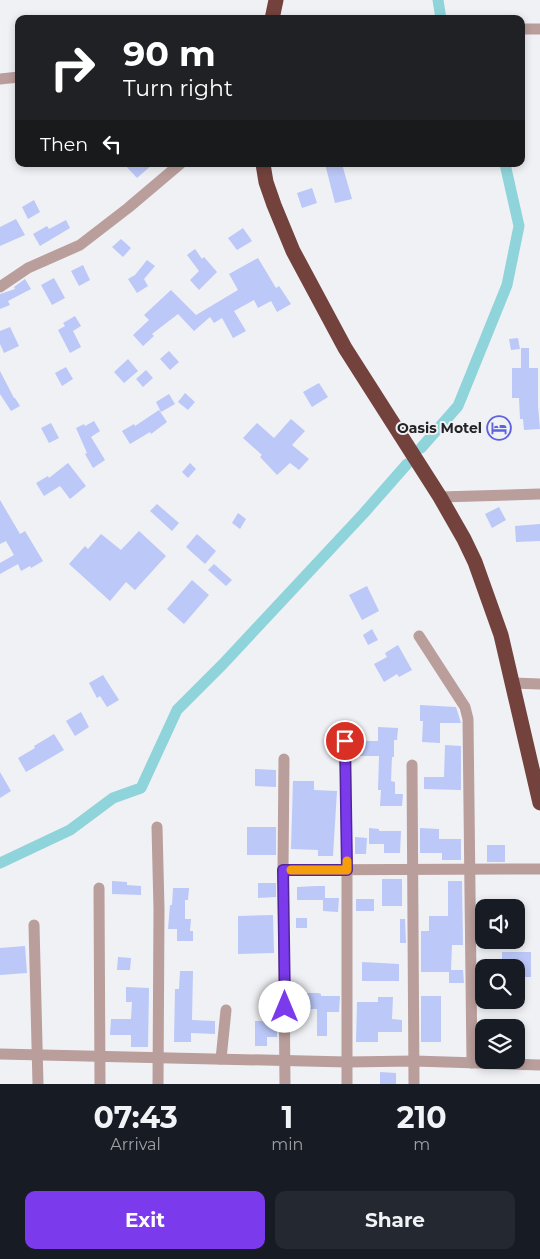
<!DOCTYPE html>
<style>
:root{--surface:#171b24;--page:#242831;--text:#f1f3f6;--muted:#9ea1a6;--accent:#7c3aed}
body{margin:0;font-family:Montserrat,sans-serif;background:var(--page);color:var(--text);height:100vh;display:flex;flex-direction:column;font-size:19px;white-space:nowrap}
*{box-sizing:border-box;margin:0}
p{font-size:16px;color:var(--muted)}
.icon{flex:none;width:28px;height:28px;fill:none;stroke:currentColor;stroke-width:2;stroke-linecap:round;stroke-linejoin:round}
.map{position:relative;height:1084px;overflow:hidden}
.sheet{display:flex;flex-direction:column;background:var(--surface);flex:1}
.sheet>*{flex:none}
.top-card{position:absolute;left:15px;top:15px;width:510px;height:152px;border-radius:10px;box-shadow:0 2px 8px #0003;background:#202124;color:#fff;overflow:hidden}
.buttons{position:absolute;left:475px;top:899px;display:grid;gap:10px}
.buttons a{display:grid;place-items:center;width:50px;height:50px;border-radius:10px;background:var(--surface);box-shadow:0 2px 8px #0003;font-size:25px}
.pin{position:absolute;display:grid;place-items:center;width:42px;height:42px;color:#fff;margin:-21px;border:2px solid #fff;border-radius:50%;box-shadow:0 1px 5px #0007}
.me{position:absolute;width:55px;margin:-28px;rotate:0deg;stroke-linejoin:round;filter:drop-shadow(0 0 4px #0008)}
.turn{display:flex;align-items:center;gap:18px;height:105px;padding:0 25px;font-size:22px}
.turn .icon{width:65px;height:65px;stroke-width:2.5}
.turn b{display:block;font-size:35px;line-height:42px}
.then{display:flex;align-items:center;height:48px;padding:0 25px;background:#0003;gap:10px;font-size:19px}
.eta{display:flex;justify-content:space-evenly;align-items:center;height:85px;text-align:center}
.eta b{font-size:30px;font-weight:700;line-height:35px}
.cta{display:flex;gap:10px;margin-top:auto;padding:10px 25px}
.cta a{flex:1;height:58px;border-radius:10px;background:var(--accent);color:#fff;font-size:20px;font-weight:700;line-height:58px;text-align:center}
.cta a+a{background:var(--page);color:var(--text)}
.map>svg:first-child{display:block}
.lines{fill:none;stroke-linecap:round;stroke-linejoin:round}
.canal{stroke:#8fd4da;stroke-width:11}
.building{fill:#bbc8f8}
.minor{stroke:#b99e9b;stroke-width:11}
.highway{stroke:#73423d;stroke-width:15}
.route-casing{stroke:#51269a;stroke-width:12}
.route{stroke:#7c3aed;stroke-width:9}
.slow{stroke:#f59e0b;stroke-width:9}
.labels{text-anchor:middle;stroke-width:4;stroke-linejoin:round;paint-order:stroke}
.poi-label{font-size:14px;font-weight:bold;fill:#232325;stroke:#f0f1f5;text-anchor:end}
</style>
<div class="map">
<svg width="540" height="1084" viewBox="0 0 540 1084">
<rect width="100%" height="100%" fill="#f0f1f5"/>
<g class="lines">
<!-- canal -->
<g class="canal">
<path d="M438 0 441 19"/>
<path d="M421 448 458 406 507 285 519 226 505 164"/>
<path d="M0 863 70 830 113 798 141 788 177 710 223 664 364 513 407 464"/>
</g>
</g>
<!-- building -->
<g class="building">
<path d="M124 164H153L137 178Z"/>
<path d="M325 164H342L352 199 335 203Z"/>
<path d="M312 188 317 203 302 208 297 193Z"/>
<path d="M34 200 40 212 28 219 22 207Z"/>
<path d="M16 219 25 235 0 246V227Z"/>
<path d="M66 220 70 228 40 246 33 234 47 226 49 229Z"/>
<path d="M243 228 252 241 237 250 228 238Z"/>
<path d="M121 239 131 248 123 257 112 247Z"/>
<path d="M195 249 202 259 204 257 217 272 199 290 190 280 199 271 187 255Z"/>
<path d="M258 258 276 288 279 286 291 304 277 312 271 301 258 308 254 300 234 311 246 331 233 338 222 318 214 323 210 317 194 331 178 314 152 334 154 336 143 346 133 335 149 320 144 315 171 290 196 315 238 290 229 274Z"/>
<path d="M147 260 155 266 144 279 148 286 137 293 128 279 135 275Z"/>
<path d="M83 265 90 280 79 286 71 271Z"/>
<path d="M54 278 65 298 52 305 41 285Z"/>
<path d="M25 279 31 289 8 301 10 305 0 309V294L15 289 14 287Z"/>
<path d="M75 316 81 326 73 331 81 347 70 353 58 330 65 326 63 323Z"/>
<path d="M10 327 19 346 4 353 0 344V331Z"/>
<path d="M518 338 520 349 511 350 509 339Z"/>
<path d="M521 348H529V368H538V406L540 429 524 430 523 419H520L519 398H512V368H521Z"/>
<path d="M169 351 179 362 170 370 160 359Z"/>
<path d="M128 359 138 371 124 383 114 372Z"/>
<path d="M66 367 73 379 62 386 55 373Z"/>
<path d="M146 370 153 378 143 387 136 379Z"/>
<path d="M0 371 14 398H15L20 406 11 411 0 394Z"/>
<path d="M319 383 328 397 312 407 303 392Z"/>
<path d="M185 393 195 402 188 410 178 402Z"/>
<path d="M169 394 175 404 161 412 156 402Z"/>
<path d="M159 410 167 422 151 434 150 432 130 444 122 431 134 424 135 426Z"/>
<path d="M291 419 305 431 292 445 309 459 299 470 290 463 277 475 260 457 262 455 243 438 257 423 274 438Z"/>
<path d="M94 421 100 431 91 437 105 460 93 468 85 454 87 453 76 428 84 424 85 426Z"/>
<path d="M51 423 59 438 49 443 41 428Z"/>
<path d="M68 463 86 486 70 499 60 486 44 496 36 483 48 476 49 478Z"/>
<path d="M190 463 196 469 188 478 182 472Z"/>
<path d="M0 500 20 534 25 531 43 561 31 568 30 566 21 571 18 564 0 574V563L14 555 6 541 0 544Z"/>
<path d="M157 504 179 523 172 531 150 511Z"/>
<path d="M499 507 506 520 492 528 485 514Z"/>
<path d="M238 513 246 519 240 529 232 523Z"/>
<path d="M540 524V541L516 542 515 526Z"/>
<path d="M139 531 166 556 135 590 126 582 110 601 69 564 85 546 88 549 101 534 121 550Z"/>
<path d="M197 534 216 551 205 564 186 547Z"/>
<path d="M214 564 232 580 226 586 208 570Z"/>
<path d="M192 580 209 595 184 624 167 609Z"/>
<path d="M367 586 379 611 362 620 349 595Z"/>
<path d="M372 629 378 640 368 645 363 635Z"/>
<path d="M398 645 412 670 399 677 397 674 384 682 374 664 387 657 385 653Z"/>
<path d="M103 675 119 700 107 707 100 696 97 698 89 683Z"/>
<path d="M420 705 456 707 461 723H440V743L422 742 423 721H420Z"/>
<path d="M81 712 89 727 75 736 66 721Z"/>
<path d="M378 727 398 728 397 740H394V757H392L391 781 395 782V794H403L402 806H380L381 790H378L379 756H355V741H378Z"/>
<path d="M54 734 64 750 26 772 18 758 35 748 34 746Z"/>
<path d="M445 745 461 746V790L424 789V777H444Z"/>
<path d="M255 769 276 770V787L255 786Z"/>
<path d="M0 772 11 791 0 798Z"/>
<path d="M293 781H314V790L337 791 333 856H318V850L291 849Z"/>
<rect x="247" y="827" width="29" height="28"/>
<path d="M369 828 379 829V831H401L400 853H384V844H369Z"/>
<path d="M420 828 439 829V839H461V860H442V853H420Z"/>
<path d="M355 837 367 838 366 854H355Z"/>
<rect x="487" y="845" width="18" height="17"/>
<rect x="382" y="879" width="20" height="27"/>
<path d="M112 881 127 882V885L141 886V895L112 894Z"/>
<path d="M448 881H462L463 945H452L451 970H463L464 983H449V972H421V931H429V916H448Z"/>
<path d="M258 883H276V897L258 898Z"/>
<path d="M316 886H325V898H339L338 912 323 911V900H297V887Z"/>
<path d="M173 888H189L188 900H185V919H191L190 931H193V941H177V929H168L170 905H172Z"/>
<rect x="356" y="899" width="18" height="12"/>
<path d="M273 915 274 953 238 954V916Z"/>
<rect x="296" y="918" width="11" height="10"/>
<path d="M400 919H405L406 943H400Z"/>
<path d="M25 946 27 973 0 975V948Z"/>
<path d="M502 952H531V977H516V968H502Z"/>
<path d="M118 957 131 958 130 970H117Z"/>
<path d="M362 962 399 964V981H362Z"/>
<path d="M180 971H193L192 1020 215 1021V1034L191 1033V1042H174L175 989H179Z"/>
<path d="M126 987 149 988 148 1047H131V1035H110L111 1019H131L132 1002H126Z"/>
<path d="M294 993H318L321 994V996H340L339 1012H327V1036H317V1009H294Z"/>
<rect x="421" y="996" width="20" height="46"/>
<path d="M378 997H393L392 1019 402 1020V1032H378V1042H356L357 1002H378Z"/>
<path d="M269 1019H277V1037H267V1046H255V1021H269Z"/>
<path d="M380 1072 396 1073V1084H380Z"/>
</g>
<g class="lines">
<!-- minor -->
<g class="minor">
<path d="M521 29H540"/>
<path d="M0 79 19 77"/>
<path d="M0 287 28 268 80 245 128 208 180 164"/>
<path d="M440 497 540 494"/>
<path d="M419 636 465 707 468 719 472 1063"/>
<path d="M513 683 540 684"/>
<path d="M345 741 347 870V1084"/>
<path d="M284 759 283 870 540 869"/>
<path d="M412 765 414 1084"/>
<path d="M157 827 159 909 158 1084"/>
<path d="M283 870 285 1084"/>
<path d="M99 888 100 1084"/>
<path d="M34 925 38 1084"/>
<path d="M0 1054 347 1062 414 1061 540 1065"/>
<path d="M221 1059 226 1010"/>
</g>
<!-- highway -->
<g class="highway">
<path d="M272 19 276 0"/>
<path d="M263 164 266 182 274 205 293 251 345 348 440 497 464 539 475 562 501 635 540 803"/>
</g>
</g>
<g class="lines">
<!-- route casing -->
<g class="route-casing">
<path id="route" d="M285 1007 283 870H347L345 741"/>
</g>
<!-- route -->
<use href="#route" class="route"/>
<!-- slow -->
<path class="slow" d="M291 870H347V861"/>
</g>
<!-- icons -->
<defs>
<g id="hotel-ring" transform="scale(1.25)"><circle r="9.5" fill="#f0f1f5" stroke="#5f63db" stroke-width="1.5"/><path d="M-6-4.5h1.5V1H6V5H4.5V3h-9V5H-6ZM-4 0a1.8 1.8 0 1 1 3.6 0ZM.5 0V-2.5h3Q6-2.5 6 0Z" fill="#5f63db"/></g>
</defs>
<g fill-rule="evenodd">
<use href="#hotel-ring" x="499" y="428"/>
</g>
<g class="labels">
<!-- poi labels -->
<g class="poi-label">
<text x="482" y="433">Oasis Motel</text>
</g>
</g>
</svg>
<div class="buttons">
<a><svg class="icon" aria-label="sound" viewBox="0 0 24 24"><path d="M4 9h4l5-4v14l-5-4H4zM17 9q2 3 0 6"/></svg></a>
<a><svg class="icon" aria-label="search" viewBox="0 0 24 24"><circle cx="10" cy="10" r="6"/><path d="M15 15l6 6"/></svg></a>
<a><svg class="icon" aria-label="layers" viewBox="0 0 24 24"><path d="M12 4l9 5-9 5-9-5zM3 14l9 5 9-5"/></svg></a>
</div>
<div class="pin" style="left:345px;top:741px;background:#d93025"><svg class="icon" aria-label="arrive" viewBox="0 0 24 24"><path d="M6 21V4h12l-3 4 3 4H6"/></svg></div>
<svg class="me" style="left:285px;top:1007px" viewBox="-20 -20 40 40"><circle r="19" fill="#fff"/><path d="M0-13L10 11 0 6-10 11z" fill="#7c3aed"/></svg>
<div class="top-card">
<div class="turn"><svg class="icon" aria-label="right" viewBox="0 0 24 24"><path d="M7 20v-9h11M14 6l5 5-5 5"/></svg><div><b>90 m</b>Turn right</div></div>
<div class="then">Then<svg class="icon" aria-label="left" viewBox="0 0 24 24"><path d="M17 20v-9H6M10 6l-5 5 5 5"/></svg></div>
</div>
</div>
<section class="sheet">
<div class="eta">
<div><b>07:43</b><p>Arrival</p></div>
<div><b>1</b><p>min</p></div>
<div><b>210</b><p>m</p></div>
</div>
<div class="cta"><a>Exit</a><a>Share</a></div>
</section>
